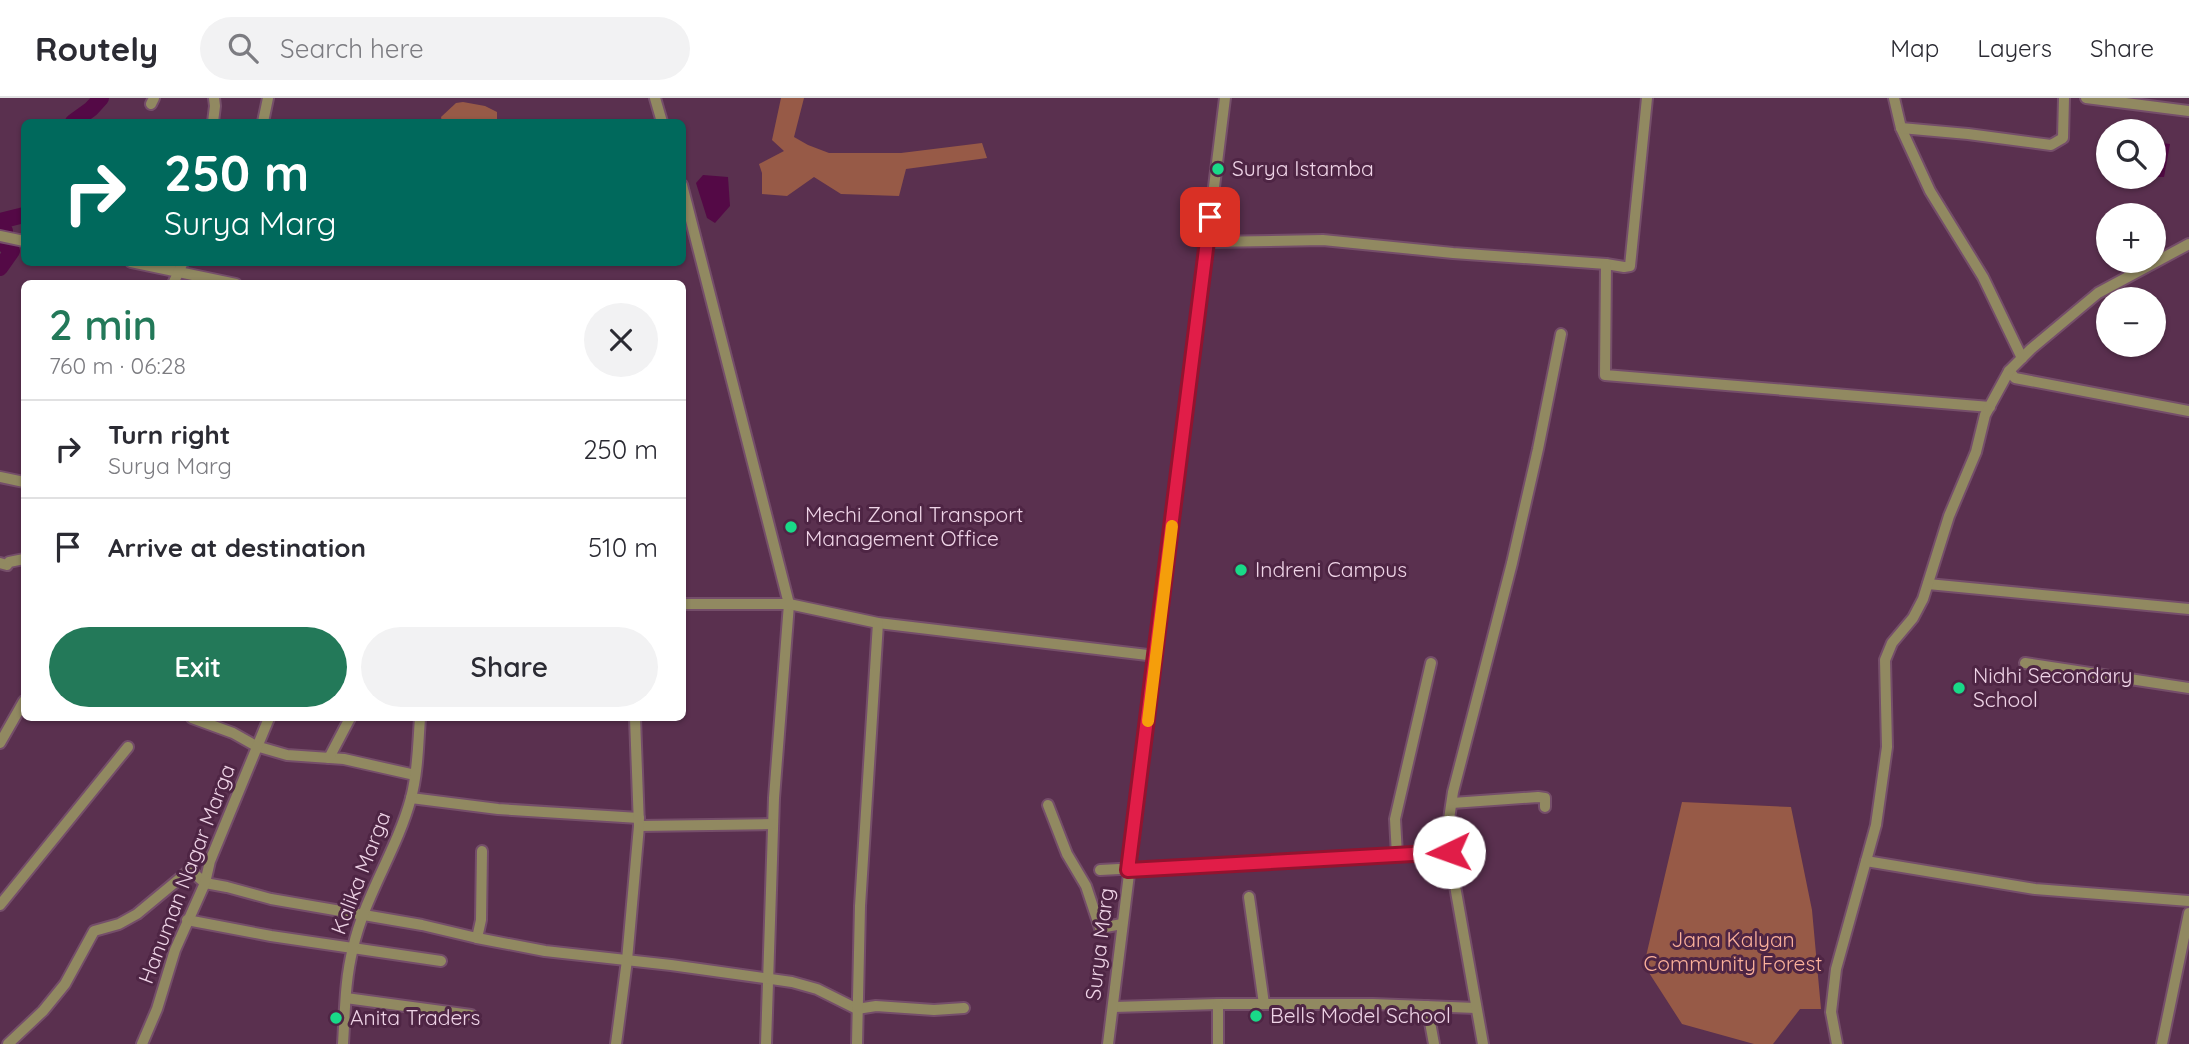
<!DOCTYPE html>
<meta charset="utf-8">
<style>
:root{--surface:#fff;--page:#f2f2f3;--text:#2b2b33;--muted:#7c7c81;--line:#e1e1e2;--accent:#237959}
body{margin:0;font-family:Quicksand,sans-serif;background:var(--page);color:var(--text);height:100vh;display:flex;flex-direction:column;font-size:26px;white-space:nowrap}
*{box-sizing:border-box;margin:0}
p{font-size:23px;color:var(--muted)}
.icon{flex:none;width:38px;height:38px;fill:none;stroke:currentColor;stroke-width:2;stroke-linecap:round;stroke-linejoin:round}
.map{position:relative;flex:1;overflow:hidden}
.panel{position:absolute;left:21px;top:182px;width:665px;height:441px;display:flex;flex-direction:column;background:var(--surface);border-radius:10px;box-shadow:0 2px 5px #0004}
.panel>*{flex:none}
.hud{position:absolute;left:21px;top:21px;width:665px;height:147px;border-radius:10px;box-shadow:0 2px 5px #0004;background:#00695c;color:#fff;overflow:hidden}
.fabs{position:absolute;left:2096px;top:21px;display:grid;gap:14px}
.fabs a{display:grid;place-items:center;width:70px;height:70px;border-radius:50%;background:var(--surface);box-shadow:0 2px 5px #0004;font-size:35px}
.pin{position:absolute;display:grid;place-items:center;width:60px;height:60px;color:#fff;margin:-30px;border-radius:14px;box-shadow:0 4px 10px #0006}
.me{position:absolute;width:77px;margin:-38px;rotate:267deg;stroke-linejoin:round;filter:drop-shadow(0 0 5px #0008)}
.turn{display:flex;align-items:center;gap:24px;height:147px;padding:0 28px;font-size:32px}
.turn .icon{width:91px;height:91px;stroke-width:2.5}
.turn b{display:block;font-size:49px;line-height:60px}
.round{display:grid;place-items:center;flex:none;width:74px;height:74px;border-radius:37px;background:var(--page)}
.summary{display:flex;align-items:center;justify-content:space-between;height:119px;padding:0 28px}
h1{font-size:42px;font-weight:600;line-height:52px;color:var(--accent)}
.primary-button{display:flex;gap:14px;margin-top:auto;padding:14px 28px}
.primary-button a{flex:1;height:80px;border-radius:42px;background:var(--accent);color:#fff;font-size:28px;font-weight:600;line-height:80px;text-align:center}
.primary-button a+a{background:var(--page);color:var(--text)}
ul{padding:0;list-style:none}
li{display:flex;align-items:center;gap:21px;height:98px;padding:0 28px;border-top:2px solid var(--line)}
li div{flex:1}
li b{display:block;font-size:26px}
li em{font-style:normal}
header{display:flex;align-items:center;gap:42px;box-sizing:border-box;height:98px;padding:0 35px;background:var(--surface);border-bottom:2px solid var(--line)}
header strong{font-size:33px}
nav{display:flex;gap:38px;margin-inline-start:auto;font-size:24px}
.search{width:490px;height:63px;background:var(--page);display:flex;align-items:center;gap:18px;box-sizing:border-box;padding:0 24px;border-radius:38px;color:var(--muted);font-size:26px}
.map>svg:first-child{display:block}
.green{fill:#975a47}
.water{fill:#540946}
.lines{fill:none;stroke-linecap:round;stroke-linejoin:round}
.river{stroke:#540946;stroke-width:16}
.minor-casing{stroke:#754e6a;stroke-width:14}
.minor{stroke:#918961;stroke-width:10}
.route-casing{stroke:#92132f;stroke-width:18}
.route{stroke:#e11d48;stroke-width:12}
.slow{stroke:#f59e0b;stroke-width:12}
.poi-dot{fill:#19d988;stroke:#4e2544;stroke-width:2.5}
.labels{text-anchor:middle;stroke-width:6;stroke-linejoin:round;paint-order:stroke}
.poi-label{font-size:21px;fill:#efd4e7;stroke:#4e2544;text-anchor:start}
.street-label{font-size:21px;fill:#efd4e7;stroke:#4e2544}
.park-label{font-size:21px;fill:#fbb19b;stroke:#4e2544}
</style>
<header>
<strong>Routely</strong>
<div class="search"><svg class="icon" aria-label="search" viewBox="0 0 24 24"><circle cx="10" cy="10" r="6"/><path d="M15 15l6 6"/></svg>Search here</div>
<nav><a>Map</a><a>Layers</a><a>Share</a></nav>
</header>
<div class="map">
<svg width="2189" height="946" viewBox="0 0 2189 946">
<rect width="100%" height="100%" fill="#5a304f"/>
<!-- green -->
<g class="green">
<path d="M781 0H804L794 39 808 47 829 55H901L982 45 987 60 906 71 899 98 841 96 814 79 787 98 762 96V75L759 66 784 53 772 42Z"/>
<path d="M463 4 485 8 497 14V24H442L441 19 456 5Z"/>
<path d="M1682 704 1791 709 1812 812 1821 911H1800L1773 946H1754L1682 926 1644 867Z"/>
</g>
<!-- water -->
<g class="water">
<path d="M2154 44 2170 46 2164 79H2154Z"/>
<path d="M703 77 728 79 730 108 715 125 707 120 696 85Z"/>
</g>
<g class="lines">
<!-- river -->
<g class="river">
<path d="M73 24 91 11 101 0"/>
<path d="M5 133 0 123 24 117"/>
<path d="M0 170 12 153 4 146"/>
</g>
<!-- minor casing -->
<g class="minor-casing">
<g id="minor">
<path d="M655 0 662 24"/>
<path d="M1894 0 1901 30 1930 93 1983 179 2022 260"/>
<path d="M2086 0 2189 13"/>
<path d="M151 6 154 0"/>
<path d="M213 24 215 8 214 0"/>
<path d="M263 24 268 0"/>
<path d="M1901 30 1968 36 2051 47 2063 40 2064 0"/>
<path d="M682 87 789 506 774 700 766 946"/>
<path d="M0 138 24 143"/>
<path d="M1207 144 1323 142 1453 155 1606 166 1624 169 1630 168 1647 0"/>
<path d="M131 164 236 186"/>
<path d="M1606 166 1605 277 1990 309"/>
<path d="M173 186 183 164"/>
<path d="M2009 273 2015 280 2189 313"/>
<path d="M0 379 24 384"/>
<path d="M0 465 7 467 9 464 24 461"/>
<path d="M1928 486 2189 511"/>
<path d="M682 506H789L878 525 1156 558"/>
<path d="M2025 565 2189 590"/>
<path d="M192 620 233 635 256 648 287 657 344 661 415 677"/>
<path d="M0 645 24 603"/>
<path d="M329 660 350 620"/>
<path d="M411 700 498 711 639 720"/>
<path d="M1452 705 1538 699 1545 700V709"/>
<path d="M1048 707 1067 756 1086 788 1100 830 1122 826"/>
<path d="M639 728 773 726"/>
<path d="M1397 757 1395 721 1431 565"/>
<path d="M1866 763 2035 791 2189 803"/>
<path d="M1100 772 1449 754"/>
<path d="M1249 799 1264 906"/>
<path d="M0 807 128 649"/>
<path d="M187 822 271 838 441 863"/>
<path d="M477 840 481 822 482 753"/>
<path d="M346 900 471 917"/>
<path d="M1427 908 1434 946"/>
<path d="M1113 909 1218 906H1373L1476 910"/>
<path d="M8 946 43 913 65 886 94 833 119 826 137 816 190 772 205 785 227 789 271 801 422 827 477 840 545 853 671 867 792 884 817 891 857 911 876 908 934 912 964 910"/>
<path d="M142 946 157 911 175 852 205 785 210 763 269 620"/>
<path d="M343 946C345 914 345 881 353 850 365 797 397 752 411 700 418 674 418 646 420 620"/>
<path d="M616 946 627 862 639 728 635 620"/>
<path d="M857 946 860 808 878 525"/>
<path d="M1108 946 1225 0"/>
<path d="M1218 946V906"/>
<path d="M1483 946 1449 754 1448 728 1453 694 1512 465 1538 351 1561 236"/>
<path d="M1837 946 1831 914 1836 871 1876 727 1887 649 1885 562 1892 545 1913 520 1923 501 1949 418 1976 354 1985 317 2009 273 2031 251 2098 195 2189 146"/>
<path d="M2162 946 2189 815"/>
</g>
</g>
<!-- minor -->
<use href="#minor" class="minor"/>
</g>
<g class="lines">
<!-- route casing -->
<g class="route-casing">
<path id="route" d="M1210 119 1128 772 1449 754"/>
</g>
<!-- route -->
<use href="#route" class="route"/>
<!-- slow -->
<path class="slow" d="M1148 623 1172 428"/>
</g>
<!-- markers -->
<g class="poi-dot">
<circle cx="1218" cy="71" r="7"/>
<circle cx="791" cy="429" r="7"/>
<circle cx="1241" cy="472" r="7"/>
<circle cx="1959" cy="590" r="7"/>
<circle cx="1256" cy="918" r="7"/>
<circle cx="336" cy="920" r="7"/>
</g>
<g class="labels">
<!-- poi labels -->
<g class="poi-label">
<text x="1232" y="78">Surya Istamba</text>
<text x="805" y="424">Mechi Zonal Transport<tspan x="805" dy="24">Management Office</tspan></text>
<text x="1255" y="479">Indreni Campus</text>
<text x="1973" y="585">Nidhi Secondary<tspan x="1973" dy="24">School</tspan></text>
<text x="1270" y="925">Bells Model School</text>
<text x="350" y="927">Anita Traders</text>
</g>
<!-- street labels -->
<g class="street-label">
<text transform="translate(361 775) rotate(-69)" y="7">Kalika Marga</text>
<text transform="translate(187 776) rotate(-69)" y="7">Hanuman Nagar Marga</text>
<text transform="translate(1100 846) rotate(-83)" y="7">Surya Marg</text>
</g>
<!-- park labels -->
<g class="park-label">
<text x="1733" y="849">Jana Kalyan<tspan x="1733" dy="24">Community Forest</tspan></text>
</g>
</g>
</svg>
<div class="fabs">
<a><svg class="icon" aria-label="search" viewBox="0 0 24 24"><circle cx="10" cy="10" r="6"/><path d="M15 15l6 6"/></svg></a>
<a>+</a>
<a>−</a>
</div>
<div class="pin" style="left:1210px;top:119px;background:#d93025"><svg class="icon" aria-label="arrive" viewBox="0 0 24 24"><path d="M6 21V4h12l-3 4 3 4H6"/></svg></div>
<svg class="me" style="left:1449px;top:754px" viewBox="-20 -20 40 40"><circle r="19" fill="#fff"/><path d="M0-13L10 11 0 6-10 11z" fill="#e11d48"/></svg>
<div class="hud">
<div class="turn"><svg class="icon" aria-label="right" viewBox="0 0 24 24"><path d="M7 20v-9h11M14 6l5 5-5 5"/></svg><div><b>250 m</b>Surya Marg</div></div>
</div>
<section class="panel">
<div class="summary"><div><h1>2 min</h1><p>760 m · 06:28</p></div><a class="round"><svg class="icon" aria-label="close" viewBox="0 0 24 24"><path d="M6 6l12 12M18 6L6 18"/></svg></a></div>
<ul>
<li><svg class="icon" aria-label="right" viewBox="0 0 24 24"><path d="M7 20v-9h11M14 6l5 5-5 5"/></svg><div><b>Turn right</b><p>Surya Marg</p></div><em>250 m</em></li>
<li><svg class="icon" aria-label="arrive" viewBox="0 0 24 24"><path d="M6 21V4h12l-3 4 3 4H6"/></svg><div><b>Arrive at destination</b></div><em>510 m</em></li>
</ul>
<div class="primary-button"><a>Exit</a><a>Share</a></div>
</section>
</div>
